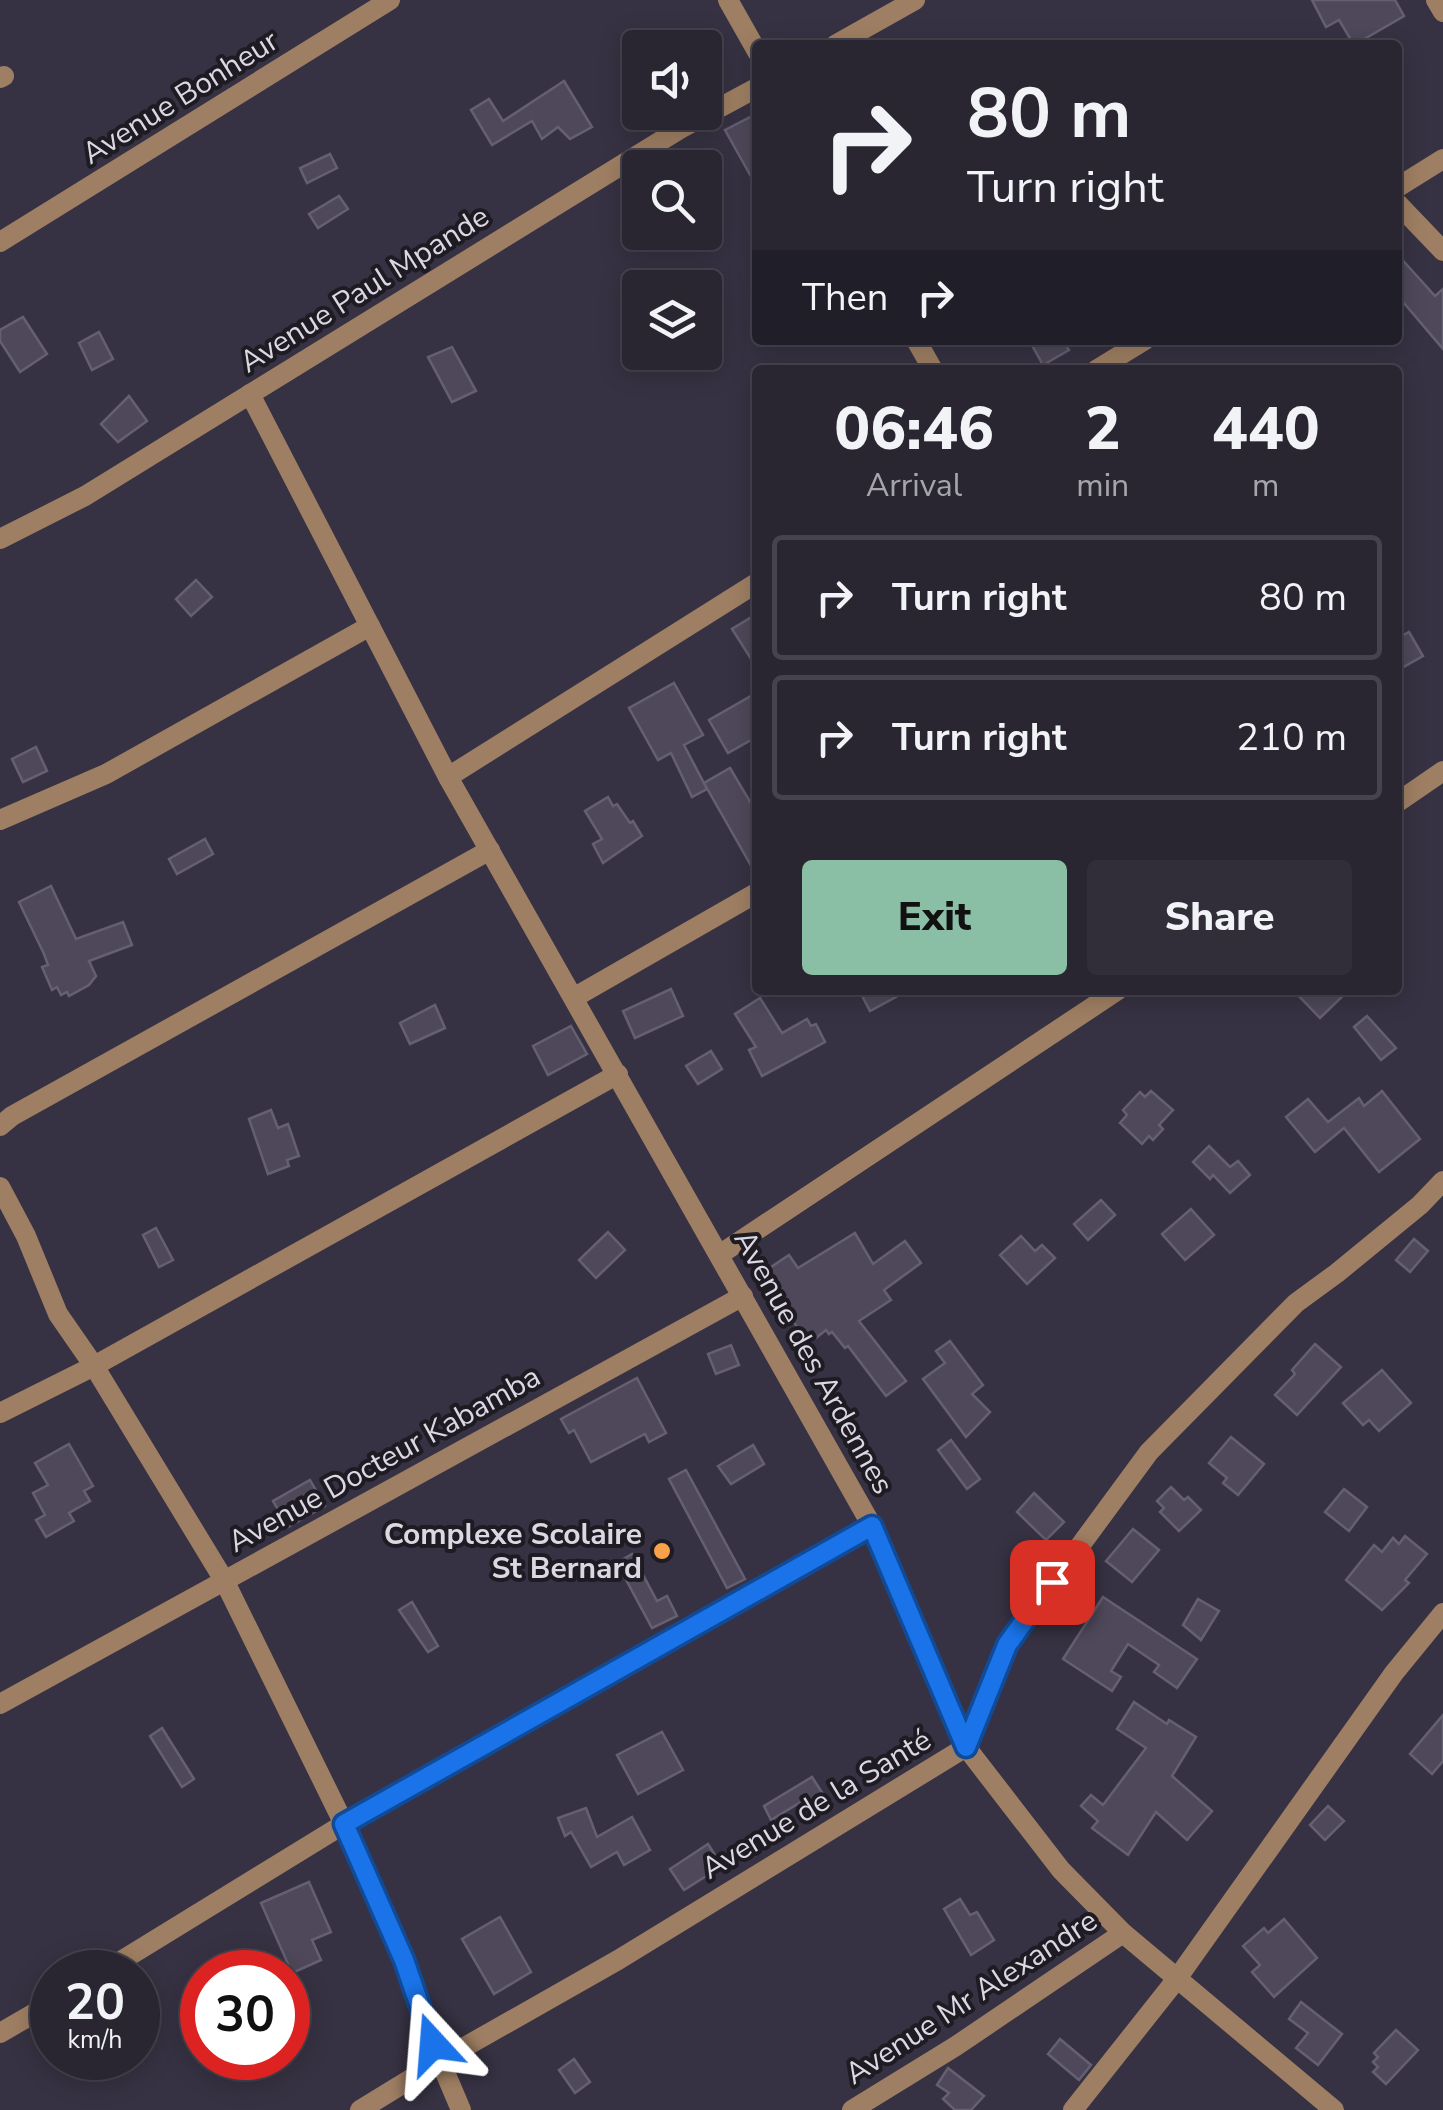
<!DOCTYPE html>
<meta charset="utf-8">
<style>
:root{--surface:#292632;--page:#312e3a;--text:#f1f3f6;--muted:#a5a5ac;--line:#45434d;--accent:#8abfa5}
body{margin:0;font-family:"Nunito Sans",sans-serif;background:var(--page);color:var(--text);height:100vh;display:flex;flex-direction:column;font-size:38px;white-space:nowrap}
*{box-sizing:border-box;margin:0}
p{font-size:32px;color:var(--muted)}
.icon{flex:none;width:55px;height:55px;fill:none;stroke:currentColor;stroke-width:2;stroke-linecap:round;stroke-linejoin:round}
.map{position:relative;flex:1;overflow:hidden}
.drawer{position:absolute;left:752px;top:365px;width:650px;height:630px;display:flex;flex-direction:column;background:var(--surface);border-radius:10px;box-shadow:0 5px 25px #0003,0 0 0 2px var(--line)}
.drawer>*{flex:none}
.guide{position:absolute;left:752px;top:40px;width:650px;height:305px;border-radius:10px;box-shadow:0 5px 25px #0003,0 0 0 2px var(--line);background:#292632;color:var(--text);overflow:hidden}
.tools{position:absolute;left:622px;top:30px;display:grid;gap:20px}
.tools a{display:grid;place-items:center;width:100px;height:100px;border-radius:10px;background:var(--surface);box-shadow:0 5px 25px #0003,0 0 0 2px var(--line);font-size:50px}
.speed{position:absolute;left:30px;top:1950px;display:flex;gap:20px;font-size:50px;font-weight:700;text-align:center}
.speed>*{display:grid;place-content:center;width:130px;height:130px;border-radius:50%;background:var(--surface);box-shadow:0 5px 25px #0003,0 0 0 2px var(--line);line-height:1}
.speed small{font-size:25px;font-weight:400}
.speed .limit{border:15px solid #d22;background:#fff;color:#111}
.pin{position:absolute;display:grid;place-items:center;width:85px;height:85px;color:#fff;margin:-42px;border-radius:20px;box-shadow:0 5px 15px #0006}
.me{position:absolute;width:110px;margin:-55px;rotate:341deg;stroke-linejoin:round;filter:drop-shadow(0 0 8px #0008)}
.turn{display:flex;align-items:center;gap:35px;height:210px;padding:0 50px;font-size:45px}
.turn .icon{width:130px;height:130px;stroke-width:2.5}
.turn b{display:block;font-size:70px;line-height:85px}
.then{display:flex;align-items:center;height:95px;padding:0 50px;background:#0003;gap:20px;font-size:38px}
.eta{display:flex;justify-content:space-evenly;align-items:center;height:170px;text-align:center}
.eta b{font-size:60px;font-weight:800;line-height:70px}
.button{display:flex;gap:20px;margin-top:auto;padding:20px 50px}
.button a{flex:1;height:115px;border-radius:10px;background:var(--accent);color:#111;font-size:40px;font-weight:800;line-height:115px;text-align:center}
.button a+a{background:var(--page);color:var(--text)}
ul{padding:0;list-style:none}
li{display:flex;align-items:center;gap:30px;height:125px;margin:0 20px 15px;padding:0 30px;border:5px solid var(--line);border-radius:10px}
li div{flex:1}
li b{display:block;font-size:38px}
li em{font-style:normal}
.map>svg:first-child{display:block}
.building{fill:#4e485a;stroke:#655f72;stroke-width:2.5}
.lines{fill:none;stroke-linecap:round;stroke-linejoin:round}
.minor{stroke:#9f7f63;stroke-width:20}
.route-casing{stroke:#114b97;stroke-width:25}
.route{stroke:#1a73e8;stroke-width:18}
.poi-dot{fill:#f8a14a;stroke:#1e1b23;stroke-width:4}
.labels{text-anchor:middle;stroke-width:8;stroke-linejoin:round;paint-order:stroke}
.street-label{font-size:30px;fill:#dbd8e3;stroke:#1e1b23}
.poi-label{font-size:30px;font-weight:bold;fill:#dbd8e3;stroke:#1e1b23;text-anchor:end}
</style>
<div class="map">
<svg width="1443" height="2110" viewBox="0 0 1443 2110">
<rect width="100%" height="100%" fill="#373243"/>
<!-- building -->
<g class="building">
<path d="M1312 0H1395L1404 16 1354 45 1339 20 1326 27Z"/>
<path d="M564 81 592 127 570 139 558 127 542 139 532 121 492 145 471 110 489 99 503 121Z"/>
<path d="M758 113V189L725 130Z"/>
<path d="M330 154 337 168 307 183 300 168Z"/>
<path d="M339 196 348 209 318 228 309 214Z"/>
<path d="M1398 255 1435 296 1443 289V349L1398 296Z"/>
<path d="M23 317 47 354 20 372 0 341V330Z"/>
<path d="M99 332 113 359 92 370 79 343Z"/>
<path d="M1029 340H1063L1069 350 1043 365Z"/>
<path d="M452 347 476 391 452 402 428 357Z"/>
<path d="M129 396 147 421 118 442 101 424Z"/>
<path d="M196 580 212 597 191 616 176 599Z"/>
<path d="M758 613V670L732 629Z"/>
<path d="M1409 632 1423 656 1398 670V638Z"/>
<path d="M674 683 703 735 684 745 707 789 692 797 671 753 658 760 629 708Z"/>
<path d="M758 692V736L728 753 709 720Z"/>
<path d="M36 747 47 771 23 782 12 759Z"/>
<path d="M730 768 758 815V878L704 783Z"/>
<path d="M608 797 613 806 617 804 630 823 633 821 642 836 603 863 593 844 602 839 585 811Z"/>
<path d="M205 839 213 854 177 874 169 859Z"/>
<path d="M51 886 76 939 123 922 132 945 89 961 96 976 89 985 69 996 67 992 61 995 57 987 52 990 42 967 48 965 44 954 19 902Z"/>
<path d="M671 989 683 1016 635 1038 623 1011Z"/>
<path d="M859 990H909L870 1011Z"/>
<path d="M1293 990H1349L1320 1018Z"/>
<path d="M760 998 782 1033 807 1019 811 1026 816 1024 825 1042 762 1076 749 1050 756 1047 735 1014Z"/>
<path d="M435 1005 445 1028 410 1044 400 1023Z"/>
<path d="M1367 1016 1396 1048 1381 1060 1354 1027Z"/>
<path d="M571 1026 587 1054 548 1075 533 1046Z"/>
<path d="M711 1051 722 1069 698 1084 686 1066Z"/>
<path d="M1151 1091 1173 1110 1159 1125 1163 1129 1153 1140 1149 1136 1142 1144 1120 1123 1127 1115 1123 1110 1140 1092 1145 1097Z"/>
<path d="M1382 1091 1420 1139 1379 1172 1344 1128 1315 1152 1286 1117 1308 1099 1328 1122 1359 1098 1364 1106Z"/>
<path d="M271 1110 278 1128 288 1124 299 1156 287 1160 289 1166 268 1174 249 1119Z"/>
<path d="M1209 1146 1230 1167 1238 1161 1250 1175 1230 1193 1213 1175 1210 1179 1193 1162Z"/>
<path d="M1101 1200 1115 1215 1088 1240 1074 1224Z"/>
<path d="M1191 1209 1214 1235 1185 1260 1162 1234Z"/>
<path d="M156 1228 173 1260 159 1267 143 1235Z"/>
<path d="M608 1232 625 1250 596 1278 579 1260Z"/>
<path d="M855 1233 873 1264 905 1241 921 1263 884 1290 891 1300 859 1321 906 1381 886 1396 848 1346 845 1348 832 1332 829 1334 826 1330 816 1338 813 1334 806 1339 759 1275 789 1255 798 1268Z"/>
<path d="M1021 1236 1035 1251 1042 1245 1055 1258 1027 1284 1000 1255Z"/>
<path d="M1414 1239 1428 1251 1410 1272 1396 1260Z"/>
<path d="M950 1341 983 1385 972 1394 990 1412 966 1437 923 1379 945 1363 936 1351Z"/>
<path d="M1315 1344 1341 1367 1297 1415 1275 1395 1295 1374 1292 1370Z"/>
<path d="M731 1345 739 1365 716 1374 708 1354Z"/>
<path d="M1382 1370 1411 1403 1379 1431 1369 1420 1363 1425 1343 1403Z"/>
<path d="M637 1378 666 1433 649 1442 645 1434 591 1462 574 1430 569 1433 561 1419Z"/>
<path d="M1231 1437 1264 1464 1238 1495 1223 1483 1227 1478 1209 1463Z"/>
<path d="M951 1440 980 1479 967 1489 938 1450Z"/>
<path d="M69 1444 93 1486 84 1491 90 1501 69 1513 74 1521 46 1537 36 1520 45 1515 33 1493 48 1485 35 1463Z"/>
<path d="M753 1445 764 1464 731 1484 718 1466Z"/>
<path d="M686 1470 745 1579 727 1588 669 1479Z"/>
<path d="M310 1480 325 1506 288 1527 273 1501Z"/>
<path d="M1171 1487 1184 1500 1188 1497 1201 1510 1179 1531 1160 1512 1164 1508 1157 1501Z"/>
<path d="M1344 1489 1367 1507 1349 1531 1325 1512Z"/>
<path d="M1034 1493 1064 1522 1046 1540 1017 1512Z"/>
<path d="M1133 1529 1159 1550 1132 1582 1106 1561Z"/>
<path d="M1405 1536 1427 1554 1405 1580 1409 1583 1382 1610 1346 1580 1374 1545 1382 1552 1393 1538 1399 1544Z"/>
<path d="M632 1554 657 1601 667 1596 677 1616 652 1628 617 1563Z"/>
<path d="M1103 1597 1197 1659 1177 1688 1154 1672 1159 1665 1128 1644 1111 1671 1121 1677 1112 1691 1063 1659Z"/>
<path d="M1198 1599 1219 1611 1201 1640 1183 1625Z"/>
<path d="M412 1602 438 1646 428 1652 399 1610Z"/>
<path d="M1134 1702 1167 1724 1169 1720 1196 1737 1172 1776 1212 1811 1187 1840 1156 1812 1128 1855 1092 1828 1098 1821 1081 1806 1091 1795 1103 1805 1146 1748 1117 1729Z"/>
<path d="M1443 1715V1761L1432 1774 1410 1754Z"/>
<path d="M162 1728 194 1779 182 1787 150 1736Z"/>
<path d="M662 1732 683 1770 638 1794 617 1755Z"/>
<path d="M812 1777 823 1794 804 1807 801 1802 771 1820 764 1806Z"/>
<path d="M1328 1806 1344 1821 1325 1840 1310 1825Z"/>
<path d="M586 1808 597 1837 632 1817 650 1850 624 1865 617 1852 591 1867 571 1832 565 1836 558 1818Z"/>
<path d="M708 1844 722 1866 684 1890 670 1869Z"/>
<path d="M309 1882 331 1932 312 1940 321 1960 292 1973 261 1903Z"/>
<path d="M960 1899 970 1915 977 1912 994 1940 971 1955 944 1909Z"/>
<path d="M500 1917 531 1972 494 1994 462 1939Z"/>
<path d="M1284 1919 1317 1958 1274 1997 1252 1972 1260 1965 1243 1946 1264 1928 1268 1933Z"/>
<path d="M1301 2002 1342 2034 1318 2065 1296 2048 1308 2033 1289 2019Z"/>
<path d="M1396 2030 1418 2050 1386 2084 1373 2072 1378 2067 1373 2062 1378 2057 1374 2053Z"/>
<path d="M1060 2039 1091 2065 1079 2080 1048 2054Z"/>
<path d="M574 2059 590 2082 575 2093 559 2070Z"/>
<path d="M948 2068 984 2096 971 2110H955L943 2099 949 2093 937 2085Z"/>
</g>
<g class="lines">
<!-- minor -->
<g class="minor">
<path d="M728 0 758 53"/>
<path d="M1436 0 1443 12"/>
<path d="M835 45 915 0"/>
<path d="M0 78 4 76"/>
<path d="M1398 187 1443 159"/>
<path d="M1398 204 1443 251"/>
<path d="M0 242 390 0"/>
<path d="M916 340 933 370"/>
<path d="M1096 370 1145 340"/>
<path d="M250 394 448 777"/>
<path d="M0 539 85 496 680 129 758 87"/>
<path d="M758 582 448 777 872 1526 966 1747 1061 1870 1123 1933 1334 2110"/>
<path d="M1398 802 1443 771"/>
<path d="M0 820 106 774 370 626"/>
<path d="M575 997 758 892"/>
<path d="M0 1126 12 1116 490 850"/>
<path d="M0 1187 26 1236 58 1314 94 1366 224 1580 344 1824 103 1972"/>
<path d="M719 1255 1118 990"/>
<path d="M0 1413 94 1366 618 1074"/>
<path d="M0 1704 743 1296"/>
<path d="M0 2033 52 2003"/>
<path d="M360 2110 440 2061 618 1960 966 1747 1007 1645 1149 1452 1296 1303 1337 1273 1420 1205 1443 1181"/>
<path d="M461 2110 433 2044 404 1960 344 1824 872 1526"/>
<path d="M852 2110 956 2046 1123 1933"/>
<path d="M1073 2110 1176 1980 1394 1673 1443 1613"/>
</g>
</g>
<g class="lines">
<!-- route casing -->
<g class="route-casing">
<path id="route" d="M433 2044 404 1960 344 1824 872 1526 966 1747 1007 1645 1052 1582"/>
</g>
<!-- route -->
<use href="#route" class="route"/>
</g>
<!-- markers -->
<circle class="poi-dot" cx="662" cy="1551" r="10"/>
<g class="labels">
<!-- street labels -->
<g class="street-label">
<text transform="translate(180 97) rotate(-32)" y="10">Avenue Bonheur</text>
<text transform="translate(364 289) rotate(-32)" y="10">Avenue Paul Mpande</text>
<text transform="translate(814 1362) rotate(61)" y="10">Avenue des Ardennes</text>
<text transform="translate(384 1459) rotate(-29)" y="10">Avenue Docteur Kabamba</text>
<text transform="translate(816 1804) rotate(-31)" y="10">Avenue de la Santé</text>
<text transform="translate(971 1997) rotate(-33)" y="10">Avenue Mr Alexandre</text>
</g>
<!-- poi labels -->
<g class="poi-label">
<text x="642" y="1544">Complexe Scolaire<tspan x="642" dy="34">St Bernard</tspan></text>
</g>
</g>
</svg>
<div class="tools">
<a><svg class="icon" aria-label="sound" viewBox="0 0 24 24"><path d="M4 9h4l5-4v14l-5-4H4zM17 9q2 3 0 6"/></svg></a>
<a><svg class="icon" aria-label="search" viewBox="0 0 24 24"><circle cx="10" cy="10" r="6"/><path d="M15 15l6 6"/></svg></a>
<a><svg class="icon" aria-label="layers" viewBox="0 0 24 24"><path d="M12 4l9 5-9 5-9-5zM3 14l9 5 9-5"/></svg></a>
</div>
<div class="speed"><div>20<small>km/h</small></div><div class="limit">30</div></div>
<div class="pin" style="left:1052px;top:1582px;background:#d93025"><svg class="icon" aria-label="arrive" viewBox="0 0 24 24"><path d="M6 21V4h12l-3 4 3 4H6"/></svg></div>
<svg class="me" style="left:433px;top:2044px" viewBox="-20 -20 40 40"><path d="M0-17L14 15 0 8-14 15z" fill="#1a73e8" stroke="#fff" stroke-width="4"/></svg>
<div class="guide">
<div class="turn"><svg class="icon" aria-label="right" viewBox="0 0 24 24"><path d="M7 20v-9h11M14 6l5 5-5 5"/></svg><div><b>80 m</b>Turn right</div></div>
<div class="then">Then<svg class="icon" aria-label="right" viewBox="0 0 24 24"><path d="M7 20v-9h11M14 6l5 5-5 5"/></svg></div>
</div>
<section class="drawer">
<div class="eta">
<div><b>06:46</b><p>Arrival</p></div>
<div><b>2</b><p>min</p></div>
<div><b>440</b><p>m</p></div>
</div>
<ul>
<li><svg class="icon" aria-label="right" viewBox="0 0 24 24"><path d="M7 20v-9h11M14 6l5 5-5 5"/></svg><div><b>Turn right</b></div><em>80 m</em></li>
<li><svg class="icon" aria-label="right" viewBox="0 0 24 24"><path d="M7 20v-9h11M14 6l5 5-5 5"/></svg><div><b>Turn right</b></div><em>210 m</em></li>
</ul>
<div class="button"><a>Exit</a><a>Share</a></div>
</section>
</div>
